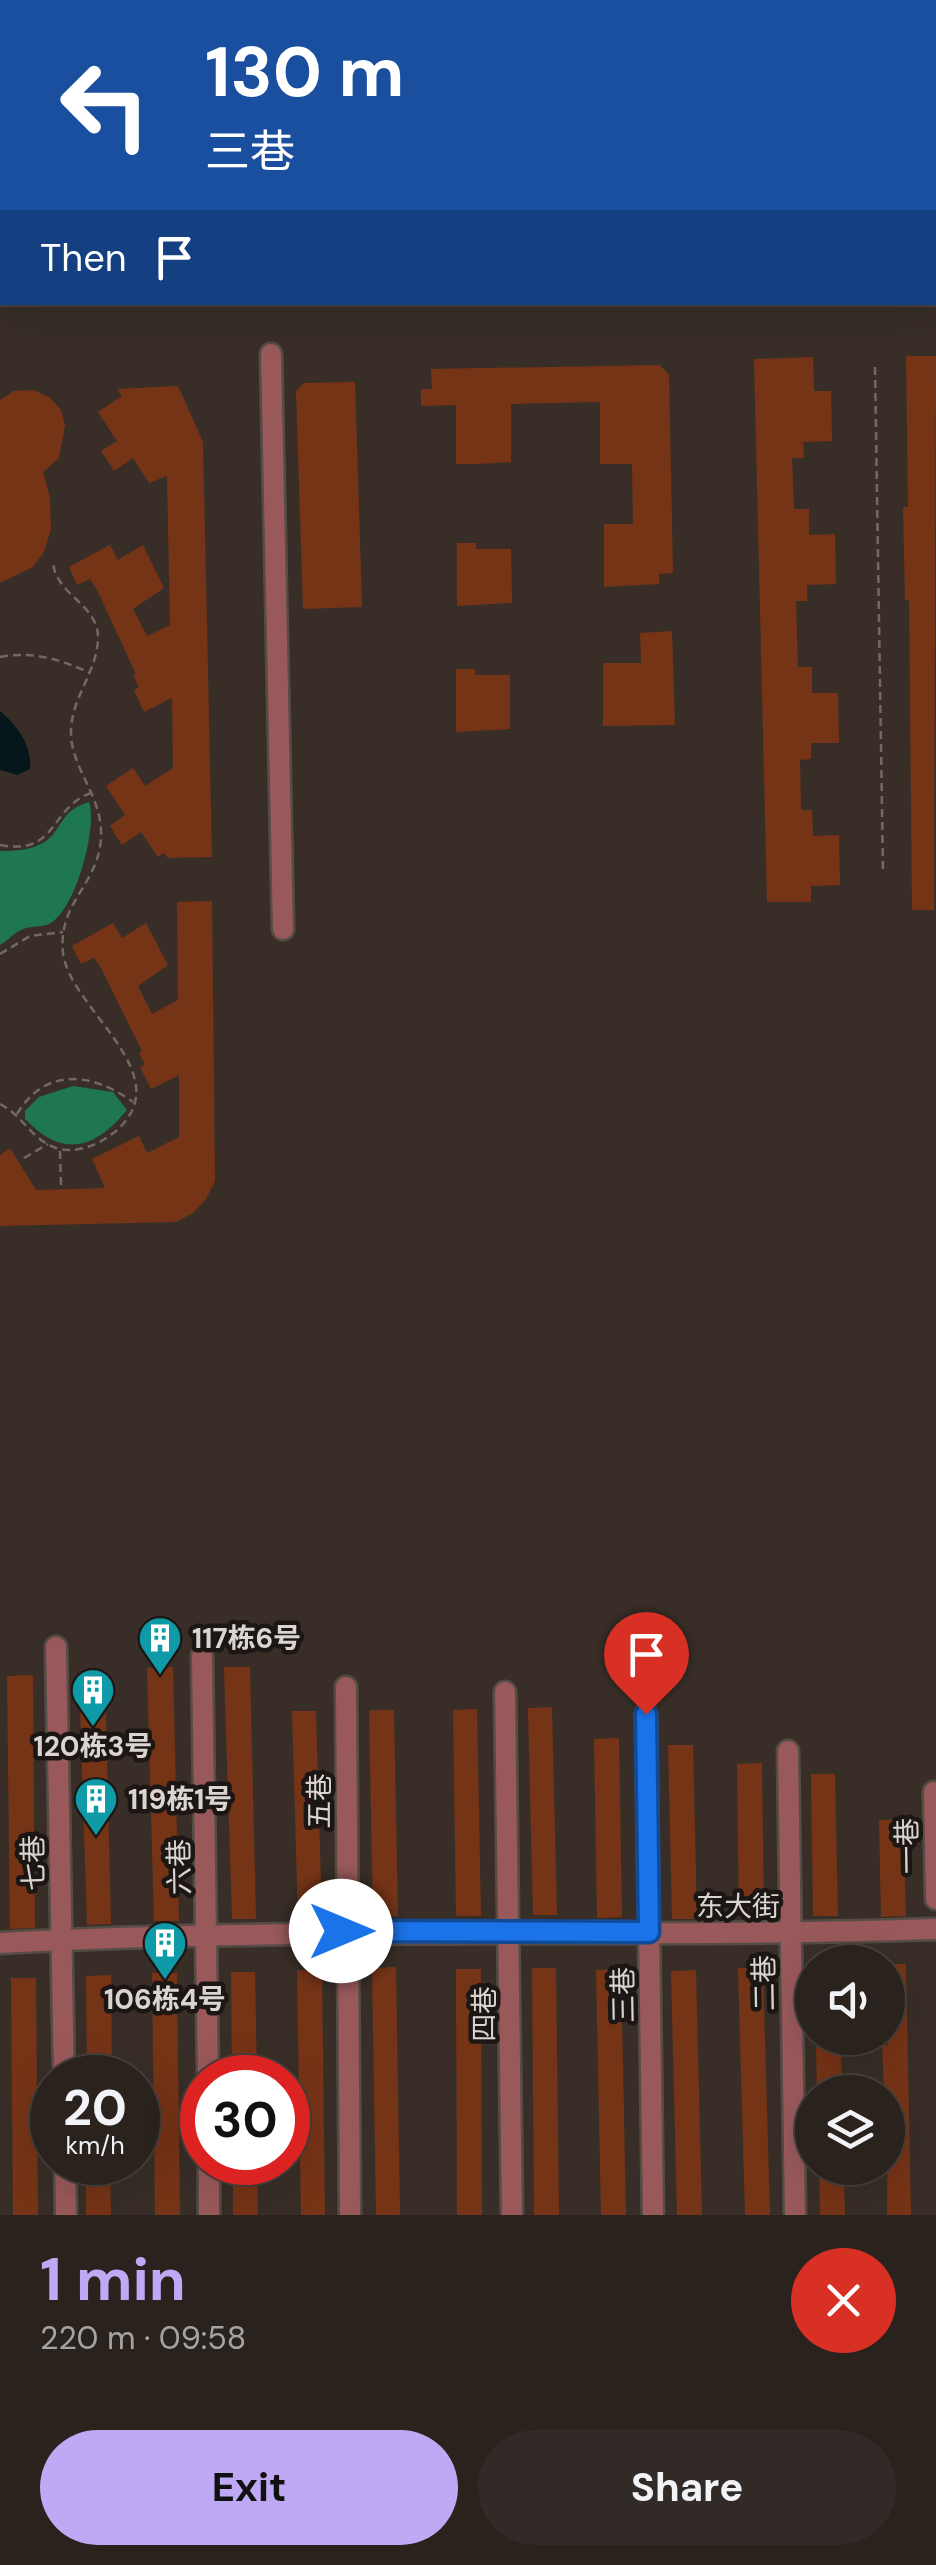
<!DOCTYPE html>
<meta charset="utf-8">
<style>
:root{--surface:#2a221d;--page:#322a26;--text:#f1f3f6;--muted:#a5a4a4;--line:#463f3b;--accent:#bfa9f4}
body{margin:0;font-family:"DM Sans","Noto Sans SC",sans-serif;background:var(--page);color:var(--text);height:100vh;display:flex;flex-direction:column;font-size:38px;white-space:nowrap}
*{box-sizing:border-box;margin:0}
p{font-size:32px;color:var(--muted)}
.icon{flex:none;width:55px;height:55px;fill:none;stroke:currentColor;stroke-width:2;stroke-linecap:round;stroke-linejoin:round}
.map{position:relative;height:2215px;overflow:hidden}
.sheet{display:flex;flex-direction:column;background:var(--surface);flex:1}
.sheet>*{flex:none}
.banner{position:absolute;left:0px;top:0px;width:938px;height:305px;box-shadow:0 10px 40px #0002,0 0 0 2px var(--line);background:#1a4fa0;color:#fff;overflow:hidden}
.tools{position:absolute;left:795px;top:1945px;display:grid;gap:20px}
.tools a{display:grid;place-items:center;width:110px;height:110px;border-radius:50%;background:var(--surface);box-shadow:0 10px 40px #0002,0 0 0 2px var(--line);font-size:50px}
.speed{position:absolute;left:30px;top:2055px;display:flex;gap:20px;font-size:50px;font-weight:700;text-align:center}
.speed>*{display:grid;place-content:center;width:130px;height:130px;border-radius:50%;background:var(--surface);box-shadow:0 10px 40px #0002,0 0 0 2px var(--line);line-height:1}
.speed small{font-size:25px;font-weight:400}
.speed .limit{border:15px solid #d22;background:#fff;color:#111}
.pin{position:absolute;display:grid;place-items:center;width:85px;height:85px;color:#fff;margin:-102px -42px;border-radius:50% 50% 50% 0;rotate:-45deg;box-shadow:0 0 10px #0007}
.pin .icon{rotate:45deg}
.me{position:absolute;width:110px;margin:-55px;rotate:90deg;stroke-linejoin:round;filter:drop-shadow(0 0 8px #0008)}
.turn{display:flex;align-items:center;gap:35px;height:210px;padding:0 40px;font-size:45px}
.turn .icon{width:130px;height:130px;stroke-width:2.5}
.turn b{display:block;font-size:70px;line-height:85px}
.then{display:flex;align-items:center;height:95px;padding:0 40px;background:#0003;gap:20px;font-size:38px}
.round{display:grid;place-items:center;flex:none;width:105px;height:105px;border-radius:52px;background:var(--page)}
.overview{display:flex;align-items:center;justify-content:space-between;height:170px;padding:0 40px}
h1{font-size:60px;font-weight:700;line-height:75px;color:var(--accent)}
.primary-button{display:flex;gap:20px;margin-top:auto;padding:20px 40px}
.primary-button a{flex:1;height:115px;border-radius:60px;background:var(--accent);color:#111;font-size:40px;font-weight:700;line-height:115px;text-align:center}
.primary-button a+a{background:var(--page);color:var(--text)}
.map>svg:first-child{display:block}
.forest{fill:#1e7751}
.water{fill:#05171b}
.building{fill:#763417}
.lines{fill:none;stroke-linecap:round;stroke-linejoin:round}
.minor-casing{stroke:#554c46;stroke-width:25}
.major-casing{stroke:#554c46;stroke-width:30}
.path{stroke:#726963;stroke-width:2.5;stroke-dasharray:8 5;stroke-linecap:butt}
.minor{stroke:#99595b;stroke-width:20}
.major{stroke:#ff7c85;stroke-width:25}
.route-casing{stroke:#114b97;stroke-width:25}
.route{stroke:#1a73e8;stroke-width:18}
.labels{text-anchor:middle;stroke-width:9;stroke-linejoin:round;paint-order:stroke}
.poi-label{font-size:28px;font-weight:bold;fill:#dbd5d1;stroke:#1c1714;text-anchor:start}
.street-label{font-size:28px;fill:#dbd5d1;stroke:#1c1714}
</style>
<div class="map">
<svg width="936" height="2215" viewBox="0 0 936 2215">
<rect width="100%" height="100%" fill="#382e27"/>
<!-- forest -->
<g class="forest">
<path d="M89 802C98 827 75 912 49 924 40 928 28 925 19 931 12 935 7 941 0 945V851C72 852 46 814 89 802Z"/>
<path d="M73 1086 113 1092 127 1110C94 1150 62 1158 25 1119V1111L39 1097Z"/>
</g>
<!-- water -->
<path class="water" d="M0 711C18 726 32 746 30 769L17 775 0 770Z"/>
<!-- building -->
<g class="building">
<path d="M906 356H936L934 910H912L909 600H905L903 507H908Z"/>
<path d="M813 357 814 391H831L832 441 803 442 804 458H792L794 509H809V535L835 534 836 584 807 585V601H796L798 667H812V693H838L839 743H811V759L800 760 801 810H812L813 836 839 835 840 885 811 886V902H767L754 359Z"/>
<path d="M660 365 669 375 673 573 659 574V584L604 587V524H633L632 464H600V402L511 404V462L479 464H456V405L421 406V389H432L431 369Z"/>
<path d="M355 382 362 607 303 609 296 391 304 383Z"/>
<path d="M178 386 203 442 212 857 168 858 164 853 158 857 141 832 122 845 110 826 125 815 106 786 133 768 145 786 173 768 172 698 144 712 134 690 139 687 133 675 136 674 97 590 90 579 77 585 69 567 110 545 118 560 143 545 164 588 133 609 147 636 170 625 167 476 149 483 133 458 114 471 101 451 117 441 98 412 122 396 117 389Z"/>
<path d="M33 390 49 397 61 410 65 425 59 458 43 472 50 498 51 529 44 552 33 567 0 583V400L14 391Z"/>
<path d="M457 543H476V549H511L512 603 457 606Z"/>
<path d="M672 631 675 725 603 726V663H641L640 633Z"/>
<path d="M456 669H475V675H510V729L456 732Z"/>
<path d="M212 901 215 1181 206 1199 193 1213 176 1222 0 1226V1155L10 1148 36 1190 105 1188 92 1159 139 1136 147 1153 179 1137V1075L151 1089 140 1067 145 1065 139 1053 142 1051 101 968 94 958 81 964 72 946 113 923 122 938 146 923 168 965 138 986 152 1014 178 1000 177 902Z"/>
<path d="M173 1667 179 1921H154L147 1668Z"/>
<path d="M224 1667H250L256 1919H232Z"/>
<path d="M105 1671 111 1924 87 1925 79 1672Z"/>
<path d="M33 1675 35 1928 10 1929 7 1676Z"/>
<path d="M552 1707 557 1915H533L528 1708Z"/>
<path d="M477 1709 481 1916H456L453 1710Z"/>
<path d="M369 1710H394L398 1916 373 1917Z"/>
<path d="M292 1711H316L322 1919 298 1920Z"/>
<path d="M619 1738 622 1917 597 1918 594 1739Z"/>
<path d="M668 1745H693L697 1919H672Z"/>
<path d="M762 1763 764 1915 739 1916 737 1764Z"/>
<path d="M811 1774H835L838 1916H813Z"/>
<path d="M903 1819 906 1916 881 1917 879 1820Z"/>
<path d="M888 1964H906L911 2215H887L888 2092H884L882 2045H888Z"/>
<path d="M396 1967 400 2215H376L372 1968Z"/>
<path d="M532 1968H556L559 2215H534Z"/>
<path d="M738 1968H763L770 2215H745Z"/>
<path d="M456 1969H481L482 2215H457Z"/>
<path d="M621 1969 626 2215H601L596 1970Z"/>
<path d="M297 1970H322L325 2215H301Z"/>
<path d="M696 1970 702 2215H677L671 1971Z"/>
<path d="M231 1972H255L257 2078H232Z"/>
<path d="M152 1973H177L180 2215H155Z"/>
<path d="M111 1975 112 2078H87L86 1976Z"/>
<path d="M11 1978H36L38 2215H13Z"/>
<path d="M816 2047H841L842 2092H817Z"/>
<path d="M86 2162H110L111 2215H86Z"/>
<path d="M233 2162H257L258 2215H233Z"/>
<path d="M819 2168H844L845 2215H820Z"/>
</g>
<g class="lines">
<!-- minor casing -->
<g class="minor-casing">
<g id="minor">
<path d="M935 48H936"/>
<path d="M0 129H2"/>
<path d="M0 237H2"/>
<path d="M0 285H2"/>
<path d="M271 354 283 929"/>
<path d="M56 1647 64 2078"/>
<path d="M202 1656 208 2078"/>
<path d="M346 1687 350 2215"/>
<path d="M505 1692 512 2215"/>
<path d="M646 1714 653 2215"/>
<path d="M788 1751 795 2215"/>
<path d="M934 1792 936 1899"/>
<path d="M0 1943C312 1926 624 1939 936 1929"/>
<path d="M65 2162 66 2215"/>
<path d="M209 2162V2215"/>
</g>
</g>
<!-- major casing -->
<g class="major-casing">
<g id="major">
<path d="M935 194H936"/>
<path d="M935 251H936"/>
</g>
</g>
<!-- path -->
<g class="path">
<path d="M875 367 883 872"/>
<path d="M0 657C33 651 60 659 90 673"/>
<path d="M0 845C58 856 49 808 91 793"/>
<path d="M0 954 30 936 63 932"/>
<path d="M0 1104C24 1116 32 1142 60 1149 80 1153 100 1144 116 1131 181 1074 70 1010 63 953 58 905 93 888 100 847 108 799 70 771 71 731 71 698 98 671 98 637 98 604 54 594 53 561"/>
<path d="M17 1114C45 1067 92 1072 133 1102"/>
<path d="M60 1151 61 1185"/>
<path d="M24 1158 48 1144"/>
</g>
<!-- minor -->
<use href="#minor" class="minor"/>
<!-- major -->
<use href="#major" class="major"/>
</g>
<g class="lines">
<!-- route casing -->
<g class="route-casing">
<path id="route" d="M341 1931 649 1932 646 1714"/>
</g>
<!-- route -->
<use href="#route" class="route"/>
</g>
<!-- icons -->
<defs>
<g id="building-pin" transform="scale(2.25)"><path d="M0 17L-7.5 6A9.5 9.5 0 1 1 7.5 6Z" fill="#0f9aa8" stroke="#1c1714"/><path d="M-4-6H4V6H1V3H-1V6H-4ZM-2.5-4.3h1.7v1.8h-1.7ZM.8-4.3h1.7v1.8H.8ZM-2.5-1h1.7V.8h-1.7ZM.8-1h1.7V.8H.8Z" fill="#fff"/></g>
</defs>
<g fill-rule="evenodd">
<use href="#building-pin" x="160" y="1638"/>
<use href="#building-pin" x="93" y="1690"/>
<use href="#building-pin" x="96" y="1799"/>
<use href="#building-pin" x="165" y="1943"/>
</g>
<g class="labels">
<!-- poi labels -->
<g class="poi-label">
<text x="192" y="1648">117栋6号</text>
<text x="93" y="1756" text-anchor="middle">120栋3号</text>
<text x="128" y="1809">119栋1号</text>
<text x="165" y="2009" text-anchor="middle">106栋4号</text>
</g>
<!-- street labels -->
<g class="street-label">
<text transform="translate(319 1801) rotate(-90)" y="10">五巷</text>
<text transform="translate(907 1846) rotate(-91)" y="10">一巷</text>
<text transform="translate(33 1863) rotate(-91)" y="10">七巷</text>
<text transform="translate(179 1867) rotate(-91)" y="10">六巷</text>
<text x="738" y="1916">东大街</text>
<text transform="translate(764 1983) rotate(-91)" y="10">二巷</text>
<text transform="translate(623 1995) rotate(-91)" y="10">三巷</text>
<text transform="translate(484 2014) rotate(-90)" y="10">四巷</text>
</g>
</g>
</svg>
<div class="tools">
<a><svg class="icon" aria-label="sound" viewBox="0 0 24 24"><path d="M4 9h4l5-4v14l-5-4H4zM17 9q2 3 0 6"/></svg></a>
<a><svg class="icon" aria-label="layers" viewBox="0 0 24 24"><path d="M12 4l9 5-9 5-9-5zM3 14l9 5 9-5"/></svg></a>
</div>
<div class="speed"><div>20<small>km/h</small></div><div class="limit">30</div></div>
<div class="pin" style="left:646px;top:1714px;background:#d93025"><svg class="icon" aria-label="arrive" viewBox="0 0 24 24"><path d="M6 21V4h12l-3 4 3 4H6"/></svg></div>
<svg class="me" style="left:341px;top:1931px" viewBox="-20 -20 40 40"><circle r="19" fill="#fff"/><path d="M0-13L10 11 0 6-10 11z" fill="#1a73e8"/></svg>
<div class="banner">
<div class="turn"><svg class="icon" aria-label="left" viewBox="0 0 24 24"><path d="M17 20v-9H6M10 6l-5 5 5 5"/></svg><div><b>130 m</b>三巷</div></div>
<div class="then">Then<svg class="icon" aria-label="arrive" viewBox="0 0 24 24"><path d="M6 21V4h12l-3 4 3 4H6"/></svg></div>
</div>
</div>
<section class="sheet">
<div class="overview"><div><h1>1 min</h1><p>220 m · 09:58</p></div><a class="round" style="background:#d93025;color:#fff"><svg class="icon" aria-label="close" viewBox="0 0 24 24"><path d="M6 6l12 12M18 6L6 18"/></svg></a></div>
<div class="primary-button"><a>Exit</a><a>Share</a></div>
</section>
